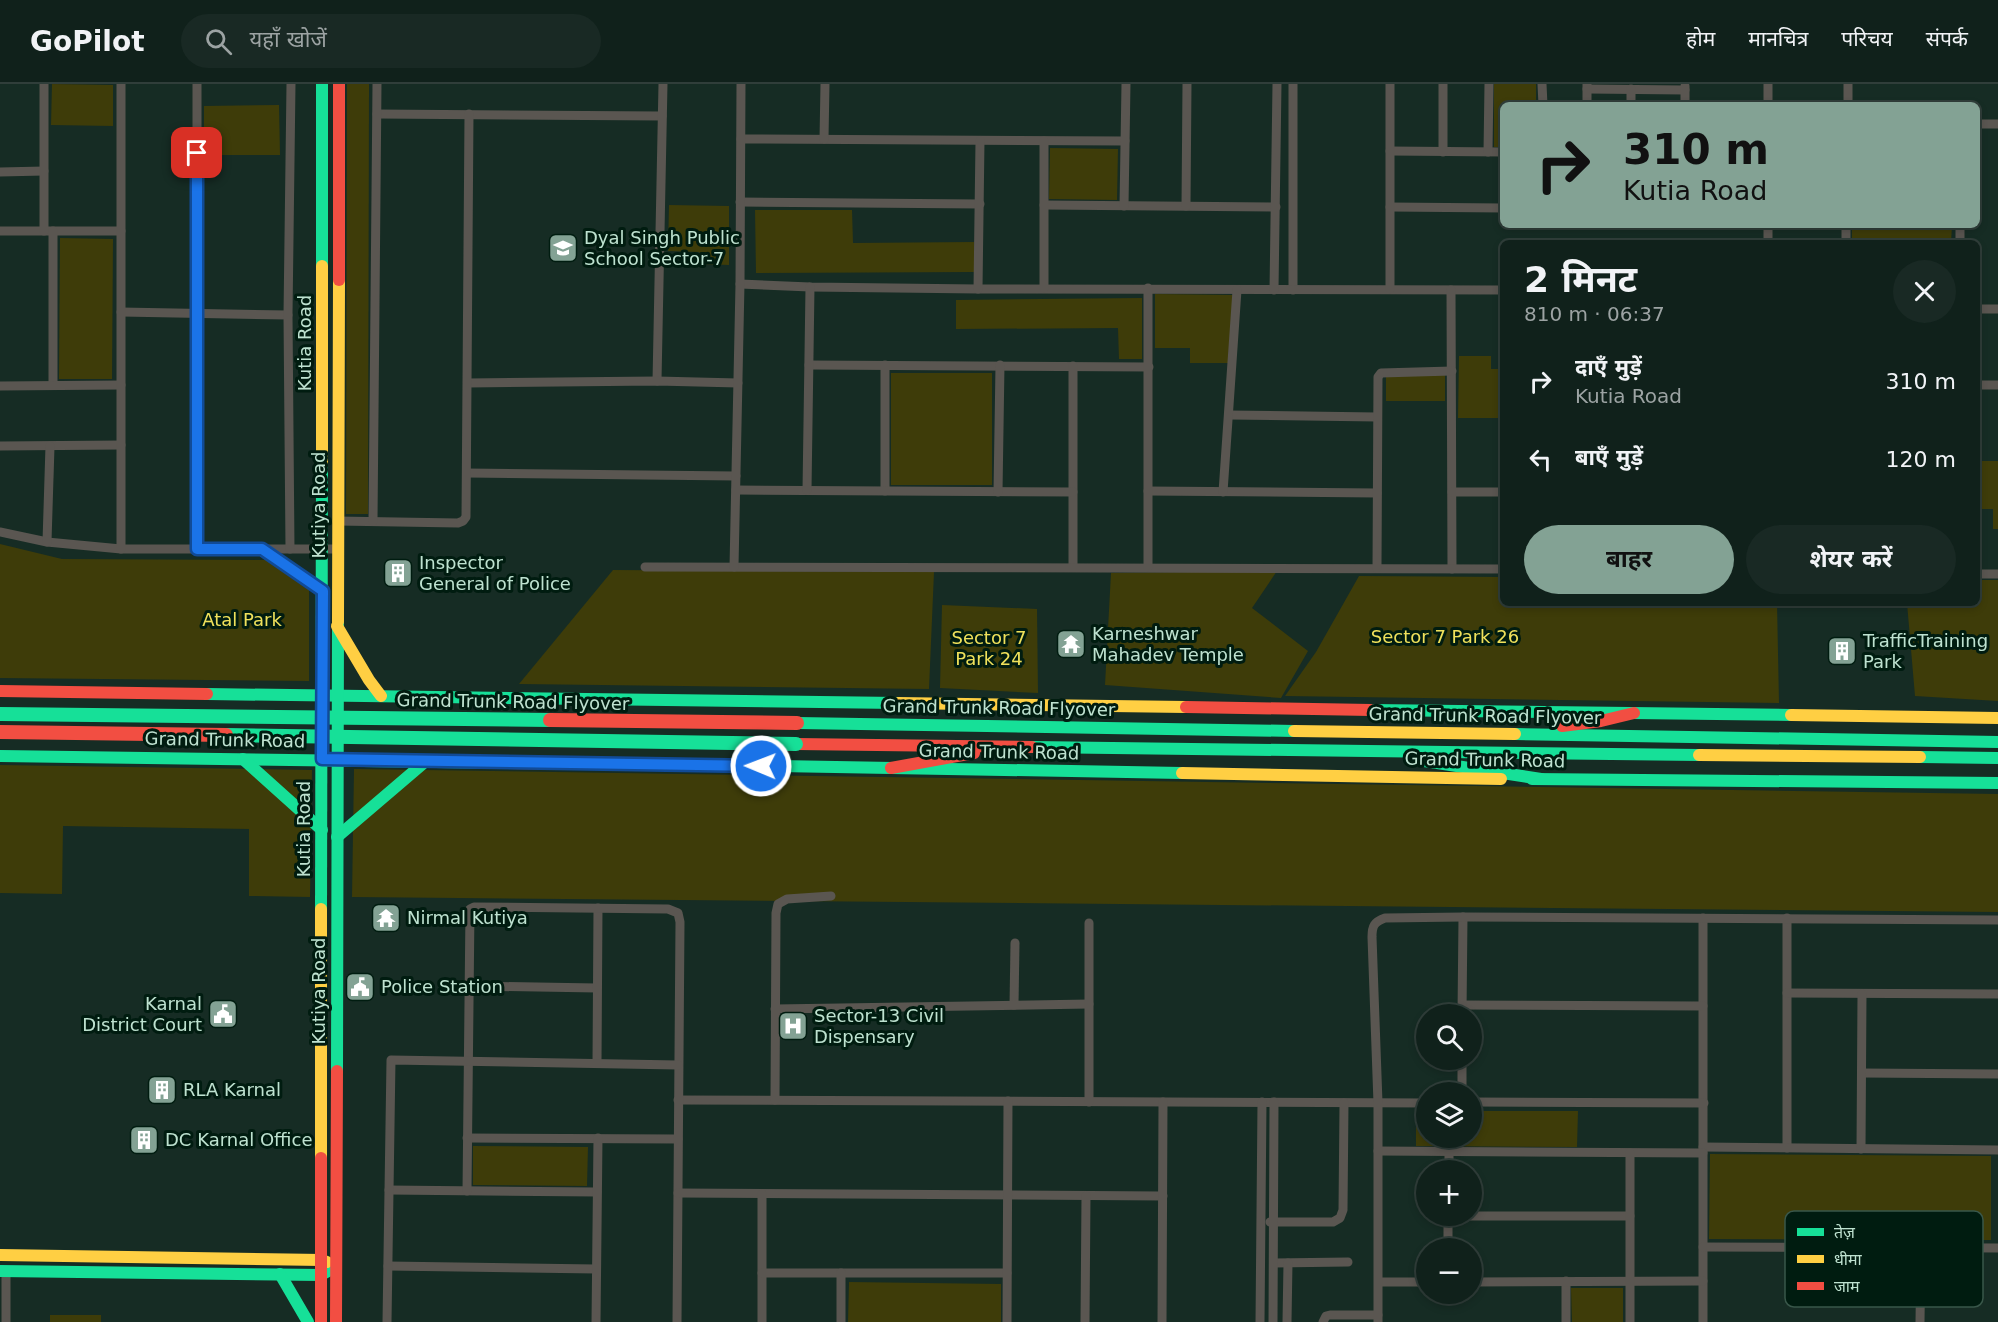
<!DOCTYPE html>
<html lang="hi">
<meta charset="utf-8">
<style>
:root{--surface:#10211b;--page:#192924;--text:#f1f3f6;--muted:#9ca3a3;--line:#303e3a;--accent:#83a294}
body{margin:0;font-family:"DejaVu Sans","Noto Sans Devanagari",sans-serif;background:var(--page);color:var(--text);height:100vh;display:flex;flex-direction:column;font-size:22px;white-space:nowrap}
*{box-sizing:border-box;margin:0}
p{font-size:20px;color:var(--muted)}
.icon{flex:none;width:33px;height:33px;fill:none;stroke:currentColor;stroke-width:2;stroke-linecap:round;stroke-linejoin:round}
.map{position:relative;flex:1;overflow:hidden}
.drawer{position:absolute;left:1500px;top:156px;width:480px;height:366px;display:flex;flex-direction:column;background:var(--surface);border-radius:9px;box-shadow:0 3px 9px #0003,0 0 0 2px var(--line)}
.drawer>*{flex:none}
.banner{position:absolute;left:1500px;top:18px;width:480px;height:126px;border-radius:9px;box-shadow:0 3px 9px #0003,0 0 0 2px var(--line);background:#83a294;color:#111;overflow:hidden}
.buttons{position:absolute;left:1416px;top:920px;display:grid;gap:12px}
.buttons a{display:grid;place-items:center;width:66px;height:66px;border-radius:50%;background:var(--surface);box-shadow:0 3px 9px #0003,0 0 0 2px var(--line);font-size:30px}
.pin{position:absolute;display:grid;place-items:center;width:51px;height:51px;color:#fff;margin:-26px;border-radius:12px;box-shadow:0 3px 9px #0006}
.me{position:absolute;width:66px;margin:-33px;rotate:271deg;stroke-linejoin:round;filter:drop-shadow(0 0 4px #0008)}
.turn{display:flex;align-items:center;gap:21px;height:126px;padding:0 24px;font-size:27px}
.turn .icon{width:78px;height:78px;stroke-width:2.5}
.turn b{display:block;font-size:42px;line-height:51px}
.round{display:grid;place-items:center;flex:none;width:63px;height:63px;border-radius:32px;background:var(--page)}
.headline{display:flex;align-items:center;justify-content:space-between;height:102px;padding:0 24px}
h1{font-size:36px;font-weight:700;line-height:45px}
.action{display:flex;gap:12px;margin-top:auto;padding:12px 24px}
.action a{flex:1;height:69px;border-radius:36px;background:var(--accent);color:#111;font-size:24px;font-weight:700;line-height:69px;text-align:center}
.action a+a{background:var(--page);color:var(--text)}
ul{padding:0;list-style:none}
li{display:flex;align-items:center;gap:18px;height:78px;padding:0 24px}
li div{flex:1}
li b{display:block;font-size:22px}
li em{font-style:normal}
header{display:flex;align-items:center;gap:36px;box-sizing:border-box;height:84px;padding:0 30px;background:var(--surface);border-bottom:2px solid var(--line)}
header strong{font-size:28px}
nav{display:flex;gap:33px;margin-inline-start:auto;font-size:21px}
.search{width:420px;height:54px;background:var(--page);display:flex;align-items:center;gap:15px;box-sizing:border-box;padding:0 21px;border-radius:33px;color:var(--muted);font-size:22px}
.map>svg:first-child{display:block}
.green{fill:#3e3c09}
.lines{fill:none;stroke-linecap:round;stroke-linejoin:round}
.street{stroke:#5a5651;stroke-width:9}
.fast{stroke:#16e098;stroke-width:12}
.slow{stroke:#ffcf43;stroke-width:12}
.jam{stroke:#f24e42;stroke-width:12}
.fast-bridge{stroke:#16e098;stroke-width:14}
.jam-bridge{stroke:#f24e42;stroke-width:14}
.route-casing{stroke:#114b97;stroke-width:15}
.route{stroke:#1a73e8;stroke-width:10}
.labels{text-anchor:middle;stroke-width:6;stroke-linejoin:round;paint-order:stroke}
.poi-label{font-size:18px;fill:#bee2d0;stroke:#001c10;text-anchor:start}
.street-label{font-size:18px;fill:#bee2d0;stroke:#001c10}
.park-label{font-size:18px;fill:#efe15b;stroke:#001c10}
.key{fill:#001c10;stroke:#39574a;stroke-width:1.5}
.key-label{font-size:16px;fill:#bee2d0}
</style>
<header>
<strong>GoPilot</strong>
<div class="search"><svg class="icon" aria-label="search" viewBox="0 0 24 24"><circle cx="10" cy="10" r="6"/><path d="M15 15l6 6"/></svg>यहाँ खोजें</div>
<nav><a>होम</a><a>मानचित्र</a><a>परिचय</a><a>संपर्क</a></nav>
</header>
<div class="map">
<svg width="1998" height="1238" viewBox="0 0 1998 1238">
<rect width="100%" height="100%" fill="#162c24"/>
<!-- green -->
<g class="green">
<path d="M52 0 113 1V42L51 41Z"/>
<path d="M347 0H369L368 430H346Z"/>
<path d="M1494 0H1536V21H1503V63H1494Z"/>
<path d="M279 21 280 71H204V22Z"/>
<path d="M1050 64 1118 65 1117 116 1049 115Z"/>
<path d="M669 121 729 122V181L699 180V168L668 167Z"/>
<path d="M755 126H852L853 159 974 158V188L756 189Z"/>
<path d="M1852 141H1952L1951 159H1852Z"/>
<path d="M60 154 113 155 112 295H59Z"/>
<path d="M1155 210 1233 211 1228 279H1190V264H1155Z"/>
<path d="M1142 214V275H1119L1118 244 956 245V216Z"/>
<path d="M1459 272H1491V285H1503V334H1458Z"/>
<rect x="891" y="289" width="101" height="112"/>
<rect x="1386" y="289" width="59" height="28"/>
<path d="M1977 377H1998V445H1993V425H1977Z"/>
<path d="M0 460 62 475 271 476 309 502V597L0 594Z"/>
<path d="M613 486 934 488 929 605 519 600Z"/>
<path d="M1277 487 1252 524 1308 567 1281 614 1105 601 1111 489Z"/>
<path d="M1359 492 1503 493V519H1777L1779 619 1285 612 1316 568Z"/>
<path d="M1977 496H1998V617L1915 612 1907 519H1977Z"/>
<path d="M942 521 1037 525 1038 609 940 604Z"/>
<path d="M0 681 312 686 310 813 249 812V745L63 742 62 810 0 809Z"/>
<path d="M354 685 1998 710V828L352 813Z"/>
<path d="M1416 1027H1426V1053H1472V1027H1578L1577 1063 1416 1062Z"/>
<path d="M473 1062 588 1063 587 1102 473 1101Z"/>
<path d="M1710 1070 1991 1072V1156L1709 1155Z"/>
<path d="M849 1198 1001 1200V1238H848Z"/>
<path d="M1571 1204H1623V1238H1572Z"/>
<rect x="50" y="1231" width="51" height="7"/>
</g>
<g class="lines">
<!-- street -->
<g class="street">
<path d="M1293 0V206"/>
<path d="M1542 0 1543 21"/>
<path d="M1768 0V21"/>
<path d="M1587 5 1685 6"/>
<path d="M1587 21V0"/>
<path d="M1631 21V5"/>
<path d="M1685 21V2"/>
<path d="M1848 21V0"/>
<path d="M377 30 662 32"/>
<path d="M1977 40H1998"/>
<path d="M741 55 1125 57"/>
<path d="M824 55 825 0"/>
<path d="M1390 67 1503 68"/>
<path d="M1443 68V0"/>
<path d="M1488 68 1489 0"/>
<path d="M0 88 44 87"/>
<path d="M740 118 980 120"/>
<path d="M1044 121 1276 123"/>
<path d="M1124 122 1126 0"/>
<path d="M1186 122 1187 0"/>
<path d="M1390 123 1503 124"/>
<path d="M0 147H121"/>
<path d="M44 147V0"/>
<path d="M53 147V301"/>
<path d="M1768 159V141"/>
<path d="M1846 159V141"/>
<path d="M1960 159V141"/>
<path d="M740 200 810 203 978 205 1503 206"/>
<path d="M1044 204V57"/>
<path d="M978 205 980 57"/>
<path d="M1390 205V0"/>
<path d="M1274 206 1277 0"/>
<path d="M1451 206 1452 485"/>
<path d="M1977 225H1998"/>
<path d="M121 228 288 231"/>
<path d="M809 281 1149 283"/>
<path d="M885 281V407"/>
<path d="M1073 282V483"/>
<path d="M657 297 663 0"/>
<path d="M468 299 657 297 738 299"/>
<path d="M1977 301H1998"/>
<path d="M0 302 121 301"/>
<path d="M1229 331 1377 333"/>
<path d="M0 362 121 361"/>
<path d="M467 389 736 392"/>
<path d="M736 406 1073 408"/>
<path d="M807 406 810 203"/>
<path d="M1148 407 1377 409"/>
<path d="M998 408 1000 281"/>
<path d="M1223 408 1237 206"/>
<path d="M1452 408H1503"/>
<path d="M337 437 458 439 463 437 466 433 469 30"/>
<path d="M373 437 377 0"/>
<path d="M0 448 47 458 121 465H337"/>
<path d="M47 458 50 362"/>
<path d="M121 465V0"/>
<path d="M197 465V0"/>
<path d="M290 465 288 231 291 0"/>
<path d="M645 483 1503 485"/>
<path d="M734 483 740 200 741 0"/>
<path d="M1148 483V204"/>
<path d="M1377 484 1378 293 1381 289 1452 287"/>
<path d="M1977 490H1998"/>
<path d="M1703 834V1238"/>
<path d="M1787 834V1064"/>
<path d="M468 902 597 904"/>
<path d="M1787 909 1998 910"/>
<path d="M1014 921 1015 859"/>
<path d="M1463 921 1703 922"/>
<path d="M775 925 1089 920"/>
<path d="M1462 930 1463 833"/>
<path d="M597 979 598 824"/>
<path d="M1862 989 1998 990"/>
<path d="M1462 1008V975"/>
<path d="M678 1016 1426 1019"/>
<path d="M775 1016 776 829 778 820 787 815 831 812"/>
<path d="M1089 1018V839"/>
<path d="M1472 1018 1704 1019"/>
<path d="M467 1054 678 1055"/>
<path d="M1703 1063 1998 1066"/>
<path d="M1861 1065 1862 910"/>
<path d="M1378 1067 1703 1069"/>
<path d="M1449 1086V1068"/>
<path d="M389 1106 597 1108"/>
<path d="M467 1107 470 825 474 823 668 825 678 829 680 838 677 1238"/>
<path d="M678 1109 1163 1112"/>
<path d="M762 1110V1238"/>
<path d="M1448 1132H1630"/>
<path d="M1270 1138H1333L1340 1134 1343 1126 1344 1019"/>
<path d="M1703 1163 1998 1164"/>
<path d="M1448 1164V1131"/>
<path d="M1274 1179 1348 1178"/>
<path d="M388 1182 596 1185"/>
<path d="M762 1189H1007"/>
<path d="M841 1189V1238"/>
<path d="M1566 1197V1238"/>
<path d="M1379 1198H1426"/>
<path d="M1472 1198 1703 1197"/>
<path d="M6 1238V1187"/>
<path d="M387 1238 391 976 678 981"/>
<path d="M596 1238 598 1054"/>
<path d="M1007 1238 1008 1017"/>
<path d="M1085 1238 1086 1112"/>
<path d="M1162 1238 1163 1018"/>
<path d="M1260 1238 1262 1018"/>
<path d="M1273 1238 1274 1018"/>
<path d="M1287 1238 1288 1179"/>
<path d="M1323 1238 1326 1232 1330 1231H1378"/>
<path d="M1378 1238V1019L1372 853C1372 842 1374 838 1385 834L1463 833 1998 836"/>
<path d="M1630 1238V1069"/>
<path d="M1920 1238 1921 1164"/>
</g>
<!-- fast -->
<g class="fast">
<path d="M322 182V0"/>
<path d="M207 610 898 619"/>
<path d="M1371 626 1791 631"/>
<path d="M797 639 1294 647"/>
<path d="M1515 650 1998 658"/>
<path d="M1032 663 1699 671"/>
<path d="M0 672 508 679"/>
<path d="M1920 673 1998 674"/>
<path d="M243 675 322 746"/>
<path d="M1411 675 1541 695"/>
<path d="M778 682 1182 689"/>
<path d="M1532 695 1998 699"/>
<path d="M337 753 426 677"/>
<path d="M321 825 322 379"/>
<path d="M337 987 338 538"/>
<path d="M0 1187 321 1191 328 1187"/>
<path d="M280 1190 308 1238"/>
</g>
<!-- slow -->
<g class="slow">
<path d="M322 379V182"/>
<path d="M262 465 323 507"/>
<path d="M338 538 339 196"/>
<path d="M337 542 369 596 381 612"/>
<path d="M898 619 1186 623"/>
<path d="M1791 631 1998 634"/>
<path d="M1294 647 1515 650"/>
<path d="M1699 671 1920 673"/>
<path d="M1182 689 1501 695"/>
<path d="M321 1074V825"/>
<path d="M0 1171 322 1176 327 1178"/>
</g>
<!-- jam -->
<g class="jam">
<path d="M339 196V0"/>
<path d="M0 607 207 610"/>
<path d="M1186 623 1371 626"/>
<path d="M1562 642 1601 637 1634 629"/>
<path d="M796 660 1032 663"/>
<path d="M508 679 778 682"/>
<path d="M891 684 974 669"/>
<path d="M321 1238V1074"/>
<path d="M336 1238 337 987"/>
</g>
<!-- fast-bridge -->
<g class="fast-bridge">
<path d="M0 630 550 636"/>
<path d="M226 651 796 660"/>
</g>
<!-- jam-bridge -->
<g class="jam-bridge">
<path d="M550 636 797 639"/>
<path d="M0 648 226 651"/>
</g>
</g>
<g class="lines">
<!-- route casing -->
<g class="route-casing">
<path id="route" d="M197 69V465H262L323 507 322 675 761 682"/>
</g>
<!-- route -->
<use href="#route" class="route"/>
</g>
<!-- icons -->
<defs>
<g id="school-square" transform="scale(1.5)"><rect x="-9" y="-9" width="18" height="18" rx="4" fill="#83a294" stroke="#001c10"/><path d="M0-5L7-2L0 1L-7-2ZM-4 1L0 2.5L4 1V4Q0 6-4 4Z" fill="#fff"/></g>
<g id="building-square" transform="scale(1.5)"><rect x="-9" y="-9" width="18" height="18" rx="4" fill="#83a294" stroke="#001c10"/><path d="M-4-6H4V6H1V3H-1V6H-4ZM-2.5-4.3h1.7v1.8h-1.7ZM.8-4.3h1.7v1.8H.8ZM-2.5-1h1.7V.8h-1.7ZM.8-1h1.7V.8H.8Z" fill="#fff"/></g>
<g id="temple-square" transform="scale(1.5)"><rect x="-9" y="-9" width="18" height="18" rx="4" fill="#83a294" stroke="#001c10"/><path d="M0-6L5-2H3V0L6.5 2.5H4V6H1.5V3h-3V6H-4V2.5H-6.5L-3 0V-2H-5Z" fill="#fff"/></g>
<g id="civic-square" transform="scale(1.5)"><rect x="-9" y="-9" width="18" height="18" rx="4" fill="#83a294" stroke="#001c10"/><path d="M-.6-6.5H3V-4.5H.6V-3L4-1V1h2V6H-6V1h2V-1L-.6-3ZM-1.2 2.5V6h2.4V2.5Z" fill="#fff"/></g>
<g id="hospital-square" transform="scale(1.5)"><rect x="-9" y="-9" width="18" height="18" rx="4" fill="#83a294" stroke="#001c10"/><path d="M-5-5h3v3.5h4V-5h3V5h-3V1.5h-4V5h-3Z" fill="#fff"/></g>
</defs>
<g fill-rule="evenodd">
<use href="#school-square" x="563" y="164"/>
<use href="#building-square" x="398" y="489"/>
<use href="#temple-square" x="1071" y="560"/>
<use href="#building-square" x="1842" y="567"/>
<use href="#temple-square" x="386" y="834"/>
<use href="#civic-square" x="360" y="903"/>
<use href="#civic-square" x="223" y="930"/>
<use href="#hospital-square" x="793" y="942"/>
<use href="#building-square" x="162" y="1006"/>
<use href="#building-square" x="144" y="1056"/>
</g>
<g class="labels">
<!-- poi labels -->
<g class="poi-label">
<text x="584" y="160">Dyal Singh Public<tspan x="584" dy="21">School Sector-7</tspan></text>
<text x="419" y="485">Inspector<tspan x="419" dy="21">General of Police</tspan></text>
<text x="1092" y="556">Karneshwar<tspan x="1092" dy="21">Mahadev Temple</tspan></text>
<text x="1863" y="563">TrafficTraining<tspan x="1863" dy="21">Park</tspan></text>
<text x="407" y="840">Nirmal Kutiya</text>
<text x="381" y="909">Police Station</text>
<text x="202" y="926" text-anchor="end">Karnal<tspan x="202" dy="21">District Court</tspan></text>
<text x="814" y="938">Sector-13 Civil<tspan x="814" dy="21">Dispensary</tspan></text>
<text x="183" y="1012">RLA Karnal</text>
<text x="165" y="1062">DC Karnal Office</text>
</g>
<!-- street labels -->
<g class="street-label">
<text transform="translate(305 259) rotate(-90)" y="6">Kutia Road</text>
<text transform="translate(319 421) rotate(-90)" y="6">Kutiya Road</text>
<text transform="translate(513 618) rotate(1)" y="6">Grand Trunk Road Flyover</text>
<text transform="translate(999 624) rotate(1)" y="6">Grand Trunk Road Flyover</text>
<text transform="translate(1485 632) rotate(1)" y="6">Grand Trunk Road Flyover</text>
<text transform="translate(225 656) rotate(1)" y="6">Grand Trunk Road</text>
<text transform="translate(999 668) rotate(1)" y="6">Grand Trunk Road</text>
<text transform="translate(1485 676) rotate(1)" y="6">Grand Trunk Road</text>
<text transform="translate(304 745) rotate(-90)" y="6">Kutia Road</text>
<text transform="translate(319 907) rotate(-90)" y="6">Kutiya Road</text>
</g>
<!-- park labels -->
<g class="park-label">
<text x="242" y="542">Atal Park</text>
<text x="1445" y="559">Sector 7 Park 26</text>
<text x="989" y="560">Sector 7<tspan x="989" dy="21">Park 24</tspan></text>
</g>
</g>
<!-- legend -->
<rect x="1785" y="1127" width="198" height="96" rx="9" class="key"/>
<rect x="1797" y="1144" width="27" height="8" fill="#16e098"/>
<rect x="1797" y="1171" width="27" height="8" fill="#ffcf43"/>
<rect x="1797" y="1198" width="27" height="8" fill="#f24e42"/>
<g class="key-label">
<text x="1834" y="1154">तेज़</text>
<text x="1834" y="1181">धीमा</text>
<text x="1834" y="1208">जाम</text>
</g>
</svg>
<div class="buttons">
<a><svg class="icon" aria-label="search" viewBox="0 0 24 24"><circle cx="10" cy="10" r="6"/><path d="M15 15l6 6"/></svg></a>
<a><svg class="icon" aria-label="layers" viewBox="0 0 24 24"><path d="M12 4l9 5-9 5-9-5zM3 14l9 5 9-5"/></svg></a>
<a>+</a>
<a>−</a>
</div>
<div class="pin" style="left:197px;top:69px;background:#d93025"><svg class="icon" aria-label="arrive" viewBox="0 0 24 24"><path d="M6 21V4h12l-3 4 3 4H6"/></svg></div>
<svg class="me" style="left:761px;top:682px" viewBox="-20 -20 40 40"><circle r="17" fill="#1a73e8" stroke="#fff" stroke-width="3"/><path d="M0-11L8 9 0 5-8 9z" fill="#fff"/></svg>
<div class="banner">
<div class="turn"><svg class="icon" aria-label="right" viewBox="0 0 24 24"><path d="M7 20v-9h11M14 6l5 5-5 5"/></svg><div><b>310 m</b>Kutia Road</div></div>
</div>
<section class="drawer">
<div class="headline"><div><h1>2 मिनट</h1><p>810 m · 06:37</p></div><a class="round"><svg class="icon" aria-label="close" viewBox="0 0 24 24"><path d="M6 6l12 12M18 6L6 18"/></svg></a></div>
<ul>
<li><svg class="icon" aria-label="right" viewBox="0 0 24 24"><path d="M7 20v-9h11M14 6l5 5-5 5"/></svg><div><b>दाएँ मुड़ें</b><p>Kutia Road</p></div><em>310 m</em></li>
<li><svg class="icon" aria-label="left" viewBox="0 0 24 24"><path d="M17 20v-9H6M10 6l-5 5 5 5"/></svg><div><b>बाएँ मुड़ें</b></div><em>120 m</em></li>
</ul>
<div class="action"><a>बाहर</a><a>शेयर करें</a></div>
</section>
</div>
